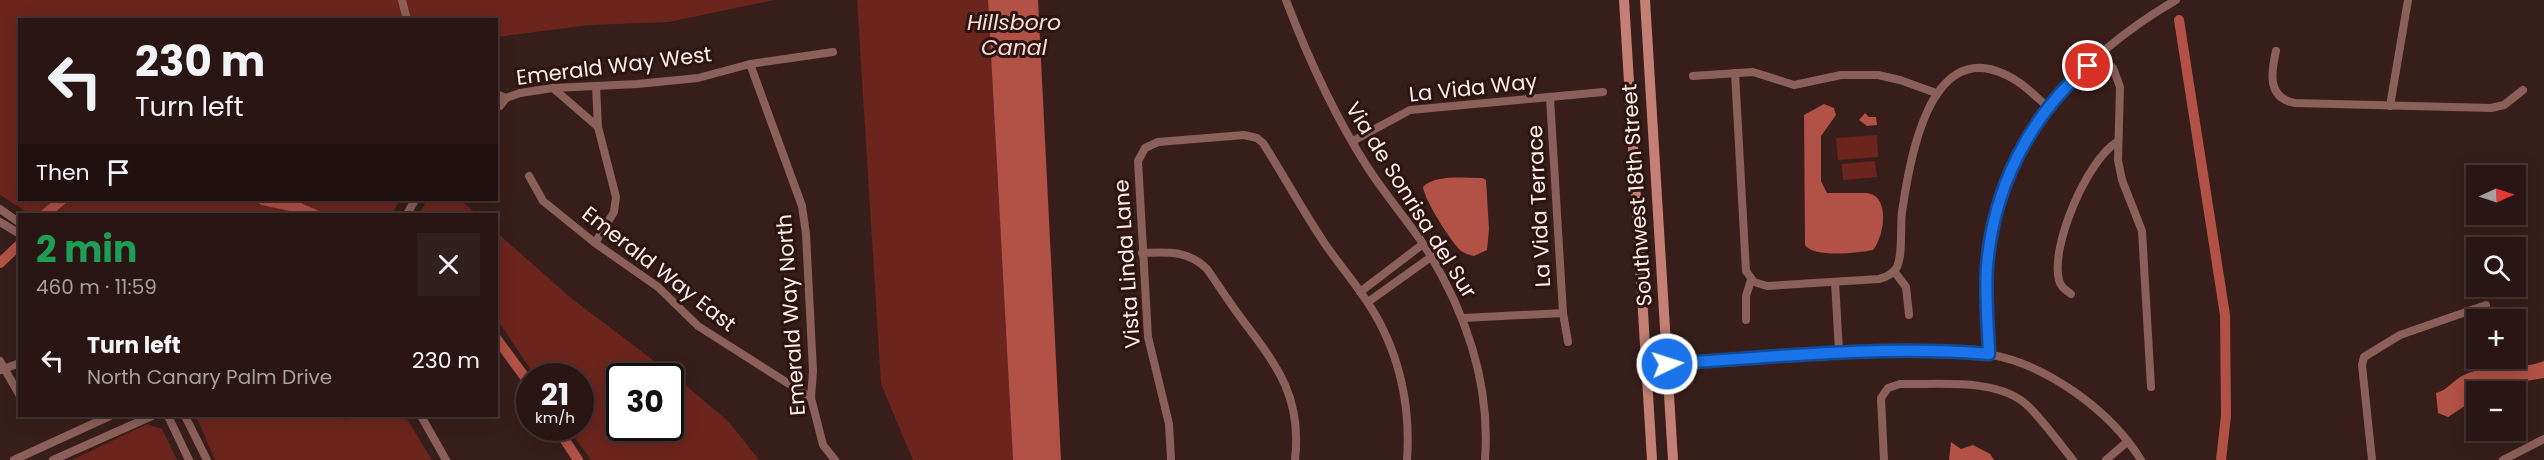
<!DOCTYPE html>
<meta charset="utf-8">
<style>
:root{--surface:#291614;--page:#311f1d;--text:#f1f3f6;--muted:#a59fa0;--line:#453534}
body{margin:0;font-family:Poppins,sans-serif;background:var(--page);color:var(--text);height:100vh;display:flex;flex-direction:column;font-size:22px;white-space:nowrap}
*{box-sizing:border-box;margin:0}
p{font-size:20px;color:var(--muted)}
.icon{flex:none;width:33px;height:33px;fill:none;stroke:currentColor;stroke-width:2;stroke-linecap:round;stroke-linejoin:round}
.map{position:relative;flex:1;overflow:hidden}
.sheet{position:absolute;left:18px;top:213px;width:480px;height:204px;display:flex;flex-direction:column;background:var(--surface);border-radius:0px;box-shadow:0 3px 15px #0003,0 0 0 2px var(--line)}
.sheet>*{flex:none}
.banner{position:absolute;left:18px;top:18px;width:480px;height:183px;border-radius:0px;box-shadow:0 3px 15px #0003,0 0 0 2px var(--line);background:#291614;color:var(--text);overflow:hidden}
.needle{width:39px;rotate:87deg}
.fabs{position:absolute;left:2466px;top:165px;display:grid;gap:12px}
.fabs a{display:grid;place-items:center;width:60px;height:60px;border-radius:0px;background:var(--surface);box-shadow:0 3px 15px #0003,0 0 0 2px var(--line);font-size:30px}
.speed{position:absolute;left:516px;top:363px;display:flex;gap:12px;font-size:30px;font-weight:700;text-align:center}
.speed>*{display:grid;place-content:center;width:78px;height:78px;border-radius:50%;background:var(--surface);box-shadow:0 3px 15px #0003,0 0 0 2px var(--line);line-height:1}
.speed small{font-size:15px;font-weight:400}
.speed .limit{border:3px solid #111;border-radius:9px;background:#fff;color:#111}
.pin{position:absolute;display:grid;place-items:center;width:51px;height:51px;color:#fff;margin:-26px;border:3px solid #fff;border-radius:50%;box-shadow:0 2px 6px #0007}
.me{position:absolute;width:66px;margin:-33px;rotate:86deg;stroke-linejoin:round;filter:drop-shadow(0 0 4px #0008)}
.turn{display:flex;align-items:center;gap:21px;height:126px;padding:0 18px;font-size:27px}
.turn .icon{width:78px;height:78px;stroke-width:2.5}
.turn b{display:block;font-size:42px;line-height:51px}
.then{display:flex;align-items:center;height:57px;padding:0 18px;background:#0003;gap:12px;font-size:22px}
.round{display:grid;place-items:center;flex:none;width:63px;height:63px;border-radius:0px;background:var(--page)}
.headline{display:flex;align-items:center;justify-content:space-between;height:102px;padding:0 18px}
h1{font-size:36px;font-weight:700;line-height:45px;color:#1e9e55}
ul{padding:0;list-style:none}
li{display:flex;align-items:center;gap:18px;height:90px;padding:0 18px}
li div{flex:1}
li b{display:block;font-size:22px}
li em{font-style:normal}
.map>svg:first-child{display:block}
.green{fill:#6c251d;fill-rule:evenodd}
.water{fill:#b25145}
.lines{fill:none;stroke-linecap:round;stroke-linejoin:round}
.canal{stroke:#b25145;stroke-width:10}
.minor{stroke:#8b6059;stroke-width:8}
.secondary{stroke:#c58075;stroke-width:10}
.route-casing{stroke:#114b97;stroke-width:15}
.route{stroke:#1a73e8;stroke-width:10}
.labels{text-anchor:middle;stroke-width:6;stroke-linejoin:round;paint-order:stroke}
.street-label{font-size:21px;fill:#feece9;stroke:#2c1411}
.water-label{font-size:22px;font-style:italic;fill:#f6dad6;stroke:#2c1411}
</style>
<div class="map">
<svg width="2544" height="460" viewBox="0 0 2544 460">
<rect width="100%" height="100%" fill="#371e1a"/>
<!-- green -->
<g class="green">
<path d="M0 0H774L669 22 589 25 497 37 496 20H20V200H400L392 214H30L0 195Z"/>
<path d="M857 0H988L1013 460H913L881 384Z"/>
<path d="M1877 135 1878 157 1838 160 1836 138Z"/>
<path d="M1875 161 1877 177 1843 180 1842 164Z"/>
<path d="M427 200H460L477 214H419Z"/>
<path d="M496 232 571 298 678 379 728 421 759 460H591L568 428H580V376H535L497 319ZM670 376V428H620V376Z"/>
<path d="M196 416H343L344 420 351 416H405L432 460H215Z"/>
<path d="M147 424 162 429 177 460H72Z"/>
</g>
<!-- water -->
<g class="water">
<path d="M988 0H1038L1061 460H1013Z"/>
<path d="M1824 104 1834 108 1836 115 1821 136V181L1827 193H1867C1891 196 1884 237 1873 250 1858 253 1813 258 1805 245L1804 115Z"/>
<path d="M1865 113 1869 117H1876L1877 125 1867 126 1859 120Z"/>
<path d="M1482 178 1486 180 1489 229 1487 250 1474 256C1469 255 1463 253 1460 250 1450 240 1425 201 1423 187 1434 174 1466 178 1482 178Z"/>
<path d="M2544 361V378L2510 384 2498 391 2476 392V402L2468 404 2448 417 2438 413 2436 393C2448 390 2453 380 2464 375 2488 363 2519 371 2544 361Z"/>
<path d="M1951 442 1961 449 1973 445 1990 454 1994 460H1949Z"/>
</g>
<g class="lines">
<!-- canal -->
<g class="canal">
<path d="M2179 20 2225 315 2226 416 2221 460"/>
<path d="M263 200 300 208 314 214"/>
<path d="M45 214 62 200"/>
<path d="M0 263 20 244"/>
<path d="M496 338 530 384"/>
<path d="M557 428 578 460"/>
</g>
<!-- minor -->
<g class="minor">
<path d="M402 0 407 20"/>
<path d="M1286 0C1308 58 1334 115 1368 168 1385 194 1406 219 1424 245 1465 310 1491 382 1485 460"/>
<path d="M2276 51C2271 73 2267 98 2295 103L2491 108 2504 105 2523 90"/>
<path d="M2099 57 2113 68 2120 87 2118 160 2122 180 2142 231 2151 387"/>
<path d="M750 64 802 206 806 234 813 371 811 398 823 445 835 460"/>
<path d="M1735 73 1746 271 1754 282 1767 286 1879 279C1887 277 1893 274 1897 267 1903 254 1900 227 1902 212 1909 164 1928 39 2004 74 2021 81 2035 96 2048 107"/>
<path d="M1693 76 1753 72 1794 85 1841 75H1878L1900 80 1936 93"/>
<path d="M596 86 598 127"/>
<path d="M553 88 598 127 616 197 614 212 595 243"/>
<path d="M496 94 506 98"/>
<path d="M1550 98 1563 313 1568 342"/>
<path d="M2390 106 2408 0"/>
<path d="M496 107 500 106 506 98 520 93 553 88 637 84 698 78 750 64 833 52"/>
<path d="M1353 141 1410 110 1603 92"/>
<path d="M529 176 543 201 595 243 658 287 698 326 811 398"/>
<path d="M0 209 20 223"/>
<path d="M407 214 415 200"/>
<path d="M0 222 20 234"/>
<path d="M1142 253C1167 252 1188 250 1207 269 1219 286 1231 305 1244 322 1279 368 1302 399 1295 460"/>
<path d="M1894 271 1906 287 1909 315"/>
<path d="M1835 282 1839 351"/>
<path d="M1360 292 1423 244"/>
<path d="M2071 294C2066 290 2060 287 2059 280 2050 247 2087 160 2117 142"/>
<path d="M1368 302 1431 257"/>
<path d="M2474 309 2478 320"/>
<path d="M1463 318 1563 313"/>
<path d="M1746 320V296L1751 280"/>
<path d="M1989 354C1988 319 1984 284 1989 249 2003 139 2083 54 2176 0"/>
<path d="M0 361 20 396"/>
<path d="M1646 367C1734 357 1822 351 1910 351 1936 352 1961 350 1987 354 2045 363 2110 410 2141 460"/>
<path d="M1 370 20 363"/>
<path d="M168 416 189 460"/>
<path d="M185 416 207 460"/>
<path d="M421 416 446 460"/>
<path d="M14 460 110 416"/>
<path d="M53 460 152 416"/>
<path d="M1171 460 1169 424 1148 337 1138 161 1145 148 1158 142 1244 135 1257 138 1263 143C1284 176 1303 211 1325 244 1339 264 1355 283 1368 303 1399 350 1411 405 1407 460"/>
<path d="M1884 460 1881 398 1888 388 1900 384C1938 385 2000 377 2029 407 2045 423 2058 442 2073 460"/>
<path d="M2106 460 2127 442"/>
<path d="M2372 460 2362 365 2364 357 2400 335 2486 305"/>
<path d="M2503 460 2544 439"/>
</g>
<!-- secondary -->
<g class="secondary">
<path d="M1624 0 1652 460"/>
<path d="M1645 0 1673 460"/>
</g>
</g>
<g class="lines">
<!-- route casing -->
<g class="route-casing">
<path id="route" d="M1667 364C1774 357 1881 345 1989 354 1988 325 1985 295 1987 267 1993 189 2029 117 2088 66"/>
</g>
<!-- route -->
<use href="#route" class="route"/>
</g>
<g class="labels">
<!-- street labels -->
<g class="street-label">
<text transform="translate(614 66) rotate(-7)" y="7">Emerald Way West</text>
<text transform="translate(1473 88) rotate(-6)" y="7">La Vida Way</text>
<text transform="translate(1637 195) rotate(-94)" y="7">Southwest 18th Street</text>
<text transform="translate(1411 200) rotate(58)" y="7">Via de Sonrisa del Sur</text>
<text transform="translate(1539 206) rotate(-93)" y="7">La Vida Terrace</text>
<text transform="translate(1127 264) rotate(-94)" y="7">Vista Linda Lane</text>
<text transform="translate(659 269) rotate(38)" y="7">Emerald Way East</text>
<text transform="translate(791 315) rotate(-94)" y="7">Emerald Way North</text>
</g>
<!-- water labels -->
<g class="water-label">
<text x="1014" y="30">Hillsboro<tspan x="1014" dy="25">Canal</tspan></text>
</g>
</g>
</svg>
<div class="fabs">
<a><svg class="needle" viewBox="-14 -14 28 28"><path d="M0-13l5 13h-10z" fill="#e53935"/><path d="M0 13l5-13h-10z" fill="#a59fa0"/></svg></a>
<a><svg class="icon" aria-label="search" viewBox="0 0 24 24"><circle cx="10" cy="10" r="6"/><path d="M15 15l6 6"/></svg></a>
<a>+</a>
<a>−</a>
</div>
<div class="speed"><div>21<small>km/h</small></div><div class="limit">30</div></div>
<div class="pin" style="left:2088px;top:66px;background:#d93025"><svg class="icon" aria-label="arrive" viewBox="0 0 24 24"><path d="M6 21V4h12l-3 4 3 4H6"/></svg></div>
<svg class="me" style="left:1667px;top:364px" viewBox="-20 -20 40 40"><circle r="17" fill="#1a73e8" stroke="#fff" stroke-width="3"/><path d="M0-11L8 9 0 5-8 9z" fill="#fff"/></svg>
<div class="banner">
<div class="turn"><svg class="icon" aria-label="left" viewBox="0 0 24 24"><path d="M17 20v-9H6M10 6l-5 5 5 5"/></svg><div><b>230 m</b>Turn left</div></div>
<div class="then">Then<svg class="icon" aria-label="arrive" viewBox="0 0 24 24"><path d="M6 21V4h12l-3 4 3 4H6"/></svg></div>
</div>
<section class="sheet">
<div class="headline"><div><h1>2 min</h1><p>460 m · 11:59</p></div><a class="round"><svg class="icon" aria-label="close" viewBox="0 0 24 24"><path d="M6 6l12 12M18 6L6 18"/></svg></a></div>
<ul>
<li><svg class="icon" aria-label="left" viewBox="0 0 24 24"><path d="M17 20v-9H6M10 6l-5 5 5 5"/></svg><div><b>Turn left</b><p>North Canary Palm Drive</p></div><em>230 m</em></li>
</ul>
</section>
</div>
